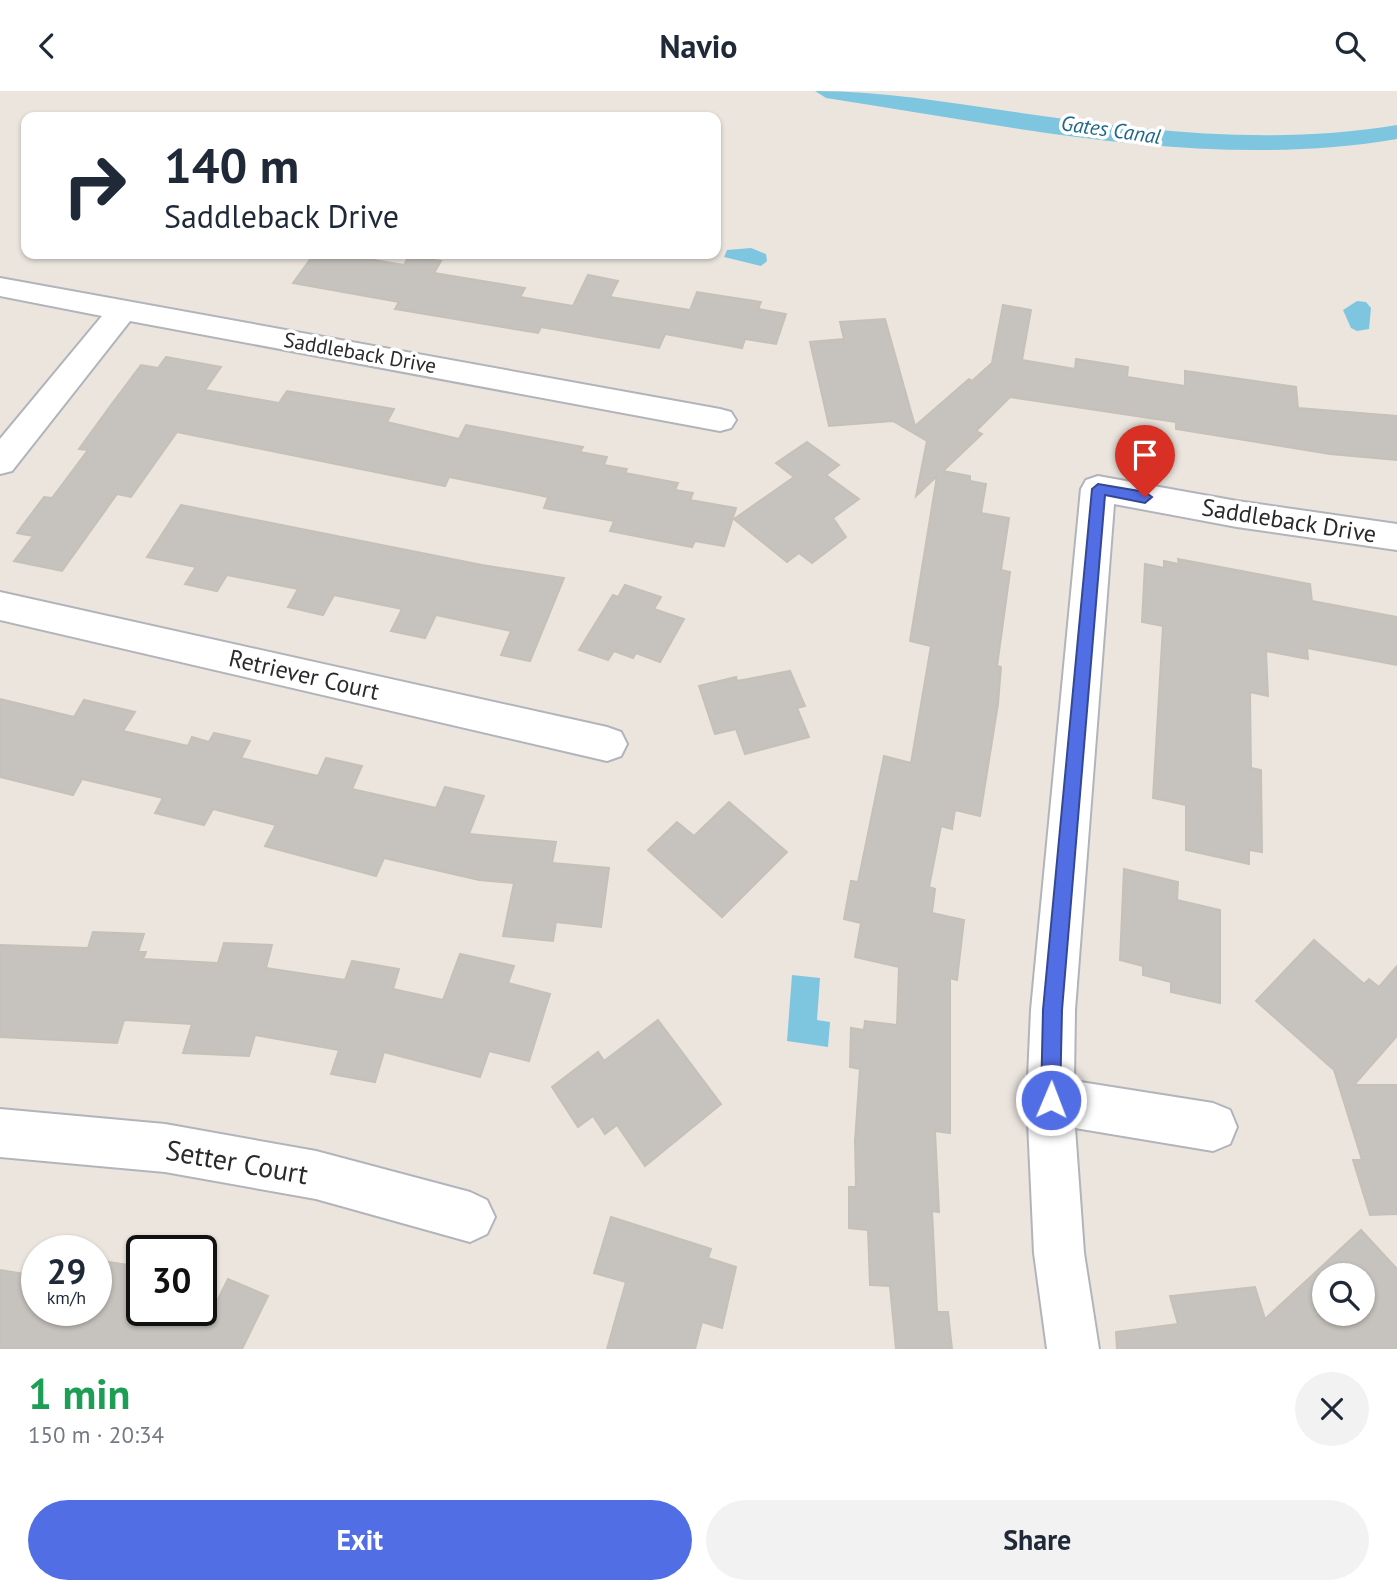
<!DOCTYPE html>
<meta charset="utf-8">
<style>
:root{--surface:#fff;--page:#f2f2f3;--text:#1f2937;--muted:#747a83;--accent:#526ee4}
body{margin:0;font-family:"PT Sans",sans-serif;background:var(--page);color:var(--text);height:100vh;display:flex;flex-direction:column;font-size:26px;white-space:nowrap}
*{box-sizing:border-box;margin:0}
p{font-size:23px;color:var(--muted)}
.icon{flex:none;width:38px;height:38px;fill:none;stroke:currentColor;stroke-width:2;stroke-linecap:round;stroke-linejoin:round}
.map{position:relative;height:1258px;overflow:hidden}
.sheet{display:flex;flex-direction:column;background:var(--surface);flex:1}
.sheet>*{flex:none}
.top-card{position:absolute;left:21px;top:21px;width:700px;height:147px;border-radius:14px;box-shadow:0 2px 5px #0004;background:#fff;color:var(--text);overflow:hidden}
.tools{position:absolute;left:1312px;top:1172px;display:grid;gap:14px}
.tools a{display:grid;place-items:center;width:63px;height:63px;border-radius:50%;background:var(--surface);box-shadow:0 2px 5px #0004;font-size:35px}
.speed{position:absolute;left:21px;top:1144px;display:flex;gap:14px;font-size:35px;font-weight:700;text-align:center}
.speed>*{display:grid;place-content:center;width:91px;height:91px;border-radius:50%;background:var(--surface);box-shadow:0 2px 5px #0004;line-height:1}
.speed small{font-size:18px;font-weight:400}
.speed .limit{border:4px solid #111;border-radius:10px;background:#fff;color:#111}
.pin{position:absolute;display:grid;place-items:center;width:60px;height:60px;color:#fff;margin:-72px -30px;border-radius:50% 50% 50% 0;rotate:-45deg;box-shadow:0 0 7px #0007}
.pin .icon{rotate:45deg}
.me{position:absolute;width:77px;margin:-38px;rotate:1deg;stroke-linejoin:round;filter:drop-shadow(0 0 5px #0008)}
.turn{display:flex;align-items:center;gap:24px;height:147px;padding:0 28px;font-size:32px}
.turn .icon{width:91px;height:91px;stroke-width:2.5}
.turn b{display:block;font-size:49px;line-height:60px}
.round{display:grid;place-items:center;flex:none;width:74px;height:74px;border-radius:37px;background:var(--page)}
.overview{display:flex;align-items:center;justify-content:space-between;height:119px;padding:0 28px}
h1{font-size:42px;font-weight:800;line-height:52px;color:#1e9e55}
.cta{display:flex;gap:14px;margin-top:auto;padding:14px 28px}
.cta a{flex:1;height:80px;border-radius:42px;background:var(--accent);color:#fff;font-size:28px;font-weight:800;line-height:80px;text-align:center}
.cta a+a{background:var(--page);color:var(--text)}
header{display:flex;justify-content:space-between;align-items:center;height:91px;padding:0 28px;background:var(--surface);font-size:32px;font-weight:800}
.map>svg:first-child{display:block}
.water{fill:#7ec6e0}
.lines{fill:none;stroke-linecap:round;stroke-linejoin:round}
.canal{fill:#7ec6e0;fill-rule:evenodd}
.building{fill:#c6c2bd;stroke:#c6c1b8;stroke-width:2;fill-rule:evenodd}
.minor-casing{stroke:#b2b4bc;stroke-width:4}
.minor{fill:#fff;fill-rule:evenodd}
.route{fill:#526ee4;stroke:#354894;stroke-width:2}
.labels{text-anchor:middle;stroke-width:7;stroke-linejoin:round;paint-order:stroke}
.far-water-label{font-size:21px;font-style:italic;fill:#1e668b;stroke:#fff}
.far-street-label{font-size:21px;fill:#2a2a2a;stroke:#fff}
.street-label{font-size:24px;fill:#2a2a2a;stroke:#fff}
.near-street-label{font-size:28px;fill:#2a2a2a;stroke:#fff}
</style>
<header><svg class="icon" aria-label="back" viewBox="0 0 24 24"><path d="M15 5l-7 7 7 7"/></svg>Navio<svg class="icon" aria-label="search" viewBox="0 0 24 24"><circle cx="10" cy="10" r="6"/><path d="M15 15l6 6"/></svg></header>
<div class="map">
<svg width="1397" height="1258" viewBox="0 0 1397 1258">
<rect width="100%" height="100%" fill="#ebe5de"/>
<!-- water -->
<g class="water">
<path d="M751 157 766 163 767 170 761 175 724 166 727 159Z"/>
<path d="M1357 210 1366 211 1371 217 1369 238 1357 240 1351 237 1343 219Z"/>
<path d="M792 884 820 887 817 929 830 931 828 956 787 950Z"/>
</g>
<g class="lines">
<!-- canal -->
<path class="canal" d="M815 0C884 0 952 12 1021 22 1146 40 1271 55 1397 34V48C1210 80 1011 35 826 7Z"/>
</g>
<!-- building -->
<g class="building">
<path d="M314 163H338L404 174 409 165 441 170 434 182 525 197 520 206 573 215 588 184 618 190 610 206 690 219 697 201 761 211 758 218 786 223 776 253 745 248 742 257 665 243 659 257 541 236 538 242 395 218 399 211 293 192Z"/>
<path d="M1003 214 1031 219 1022 269 1075 278 1076 268 1128 276 1127 286 1185 295V280L1296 296 1298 317 1397 325V369L1330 363 1176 338V331L1010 306 976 340 982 343 943 380 970 385V390L986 393 981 422 1009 427 1001 479 1010 481 997 575 1001 576 998 613 980 725 955 719 952 738 941 735 929 796 935 798 932 822 964 829 957 889 950 887V1042L935 1040 939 1121 932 1120 937 1221H948L952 1258H896L890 1195 870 1194 868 1139 849 1137V1096H856L855 1050 860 978 850 976 851 937 864 939 865 930 897 934 899 876 855 866 861 832 844 828 851 790 858 791 884 665 911 672 931 555 910 550 937 385 916 405 927 350 893 330 829 335 810 251 844 248 840 231 885 228 915 335 969 288 972 290 992 272Z"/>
<path d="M166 266 221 276 205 299 279 312 287 300 394 318 387 331 459 348 466 334 583 356 580 361 607 366 604 374 627 378 625 382 678 392 675 399 693 402 690 409 736 417 724 455 695 450 692 456 610 440 614 430 544 417 548 406 514 399 449 386 445 395 177 341 131 406 117 403 62 480 14 470 33 445 17 442 44 406 52 407 88 359 79 358 111 314 141 274 158 277Z"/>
<path d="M807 351 839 374 826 384 859 408 833 427 846 446 812 472 799 462 787 471 734 428 794 386 776 372Z"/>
<path d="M181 414 482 474 564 487 530 570 501 564 511 540 436 524 425 547 391 540 402 518 334 504 323 524 288 516 298 498 227 484 217 500 185 493 196 476 147 466Z"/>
<path d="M1178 468 1310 493 1312 510 1397 526V574L1307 557 1308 568 1266 560 1268 605 1250 601 1251 677 1261 679 1262 761 1249 759V773L1186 759V714L1153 707 1163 535 1142 531 1145 473 1164 477V470L1179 473Z"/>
<path d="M625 494 661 506 654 518 684 528 660 571 636 562 633 567 614 560 608 569 579 559 613 504 618 506Z"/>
<path d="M790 580 805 615 797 617 809 646 745 663 736 638 715 643 699 595 736 586 737 590Z"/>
<path d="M0 608 74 626 84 609 135 621 123 640 188 655 192 646 209 651 214 642 250 650 241 667 318 685 326 667 362 675 352 698 436 717 445 696 484 705 469 743 556 751 552 772 609 777 601 836 556 831 553 850 503 845 514 792 479 789 384 767 376 785 265 755 276 734 213 718 204 734 155 722 163 707 82 688 73 704 0 686Z"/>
<path d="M729 711 787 761 722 826 648 759 677 731 694 745Z"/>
<path d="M1124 778 1178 791 1177 809 1220 819V912L1171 901V891L1143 884V875L1120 869Z"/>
<path d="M93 841 144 843 138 861H146L143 868 218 872 224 852 272 854 266 877 345 889 352 870 399 878 393 898 443 909 460 863 514 875 508 892 550 903 529 970 489 960 480 986 384 961 375 991 331 983 339 959 255 944 249 965 183 962 192 933 124 929 117 952 0 946V854L88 857Z"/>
<path d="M1314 849 1364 893 1369 888 1379 896 1397 875V945L1354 994H1397V1123L1370 1124 1353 1069H1362L1334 979 1256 910Z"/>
<path d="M658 929 721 1013 645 1075 617 1034 605 1043 593 1025 578 1036 552 996 598 961 604 970Z"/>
<path d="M611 1126 711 1158 708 1167 736 1176 722 1237 702 1231 695 1258H607L626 1191 594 1182Z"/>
<path d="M1361 1139 1397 1178V1258H1117L1116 1241 1178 1233 1170 1205 1255 1196 1265 1228ZM1325 1185H1363V1223H1325Z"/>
<path d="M96 1169 142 1176V1220H212L228 1188 268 1205 242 1258H0V1179L37 1185V1220H96Z"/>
</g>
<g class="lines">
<!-- minor casing -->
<g class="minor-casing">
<g id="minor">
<path d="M0 187 720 318 731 321 736 329 731 337 720 340 130 230 12 380 0 383V348L102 225 0 205Z"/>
<path d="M1098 385 1237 410 1397 433V459L1237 436 1114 413 1075 919 1074 990 1213 1012 1230 1019 1237 1036 1230 1053 1213 1060 1075 1037 1084 1162 1099 1258H1047L1034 1162 1027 1009 1031 919 1081 398 1086 389Z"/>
<path d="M0 501 607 636 621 641 627 653 621 665 607 670 0 529Z"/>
<path d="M0 1018 165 1033 316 1060 470 1101 487 1109 495 1126 487 1143 470 1151 316 1108 165 1081 0 1066Z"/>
</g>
</g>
<!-- minor -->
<use href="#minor" class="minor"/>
</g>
<!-- route -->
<path class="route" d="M1098 393 1145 401 1152 406 1145 412 1105 404 1062 919 1060 1009 1057 1016 1051 1019 1044 1016 1041 1009 1043 919 1092 398Z"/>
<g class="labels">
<!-- far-water labels -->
<g class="far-water-label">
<text transform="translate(1111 39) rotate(8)" y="7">Gates Canal</text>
</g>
<!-- far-street labels -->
<g class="far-street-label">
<text transform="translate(360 262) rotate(10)" y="7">Saddleback Drive</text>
</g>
<!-- street labels -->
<g class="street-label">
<text transform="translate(1289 430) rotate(9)" y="8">Saddleback Drive</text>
<text transform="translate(304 584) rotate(13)" y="8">Retriever Court</text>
</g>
<!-- near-street labels -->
<g class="near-street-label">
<text transform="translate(237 1071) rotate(10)" y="10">Setter Court</text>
</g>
</g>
</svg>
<div class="tools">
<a><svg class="icon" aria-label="search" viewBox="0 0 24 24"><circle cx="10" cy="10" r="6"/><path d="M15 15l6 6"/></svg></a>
</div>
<div class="speed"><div>29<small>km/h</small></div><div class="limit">30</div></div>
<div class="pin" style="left:1145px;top:406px;background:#d93025"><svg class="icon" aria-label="arrive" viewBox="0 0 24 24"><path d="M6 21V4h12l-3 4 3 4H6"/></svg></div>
<svg class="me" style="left:1051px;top:1009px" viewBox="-20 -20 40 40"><circle r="17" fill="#526ee4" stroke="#fff" stroke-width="3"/><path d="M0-11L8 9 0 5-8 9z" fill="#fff"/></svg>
<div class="top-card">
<div class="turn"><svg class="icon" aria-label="right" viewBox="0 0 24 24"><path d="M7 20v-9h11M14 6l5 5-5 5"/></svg><div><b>140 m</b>Saddleback Drive</div></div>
</div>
</div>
<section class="sheet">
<div class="overview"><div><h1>1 min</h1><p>150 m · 20:34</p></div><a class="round"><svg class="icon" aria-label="close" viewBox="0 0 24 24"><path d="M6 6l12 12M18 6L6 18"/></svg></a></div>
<div class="cta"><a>Exit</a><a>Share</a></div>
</section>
